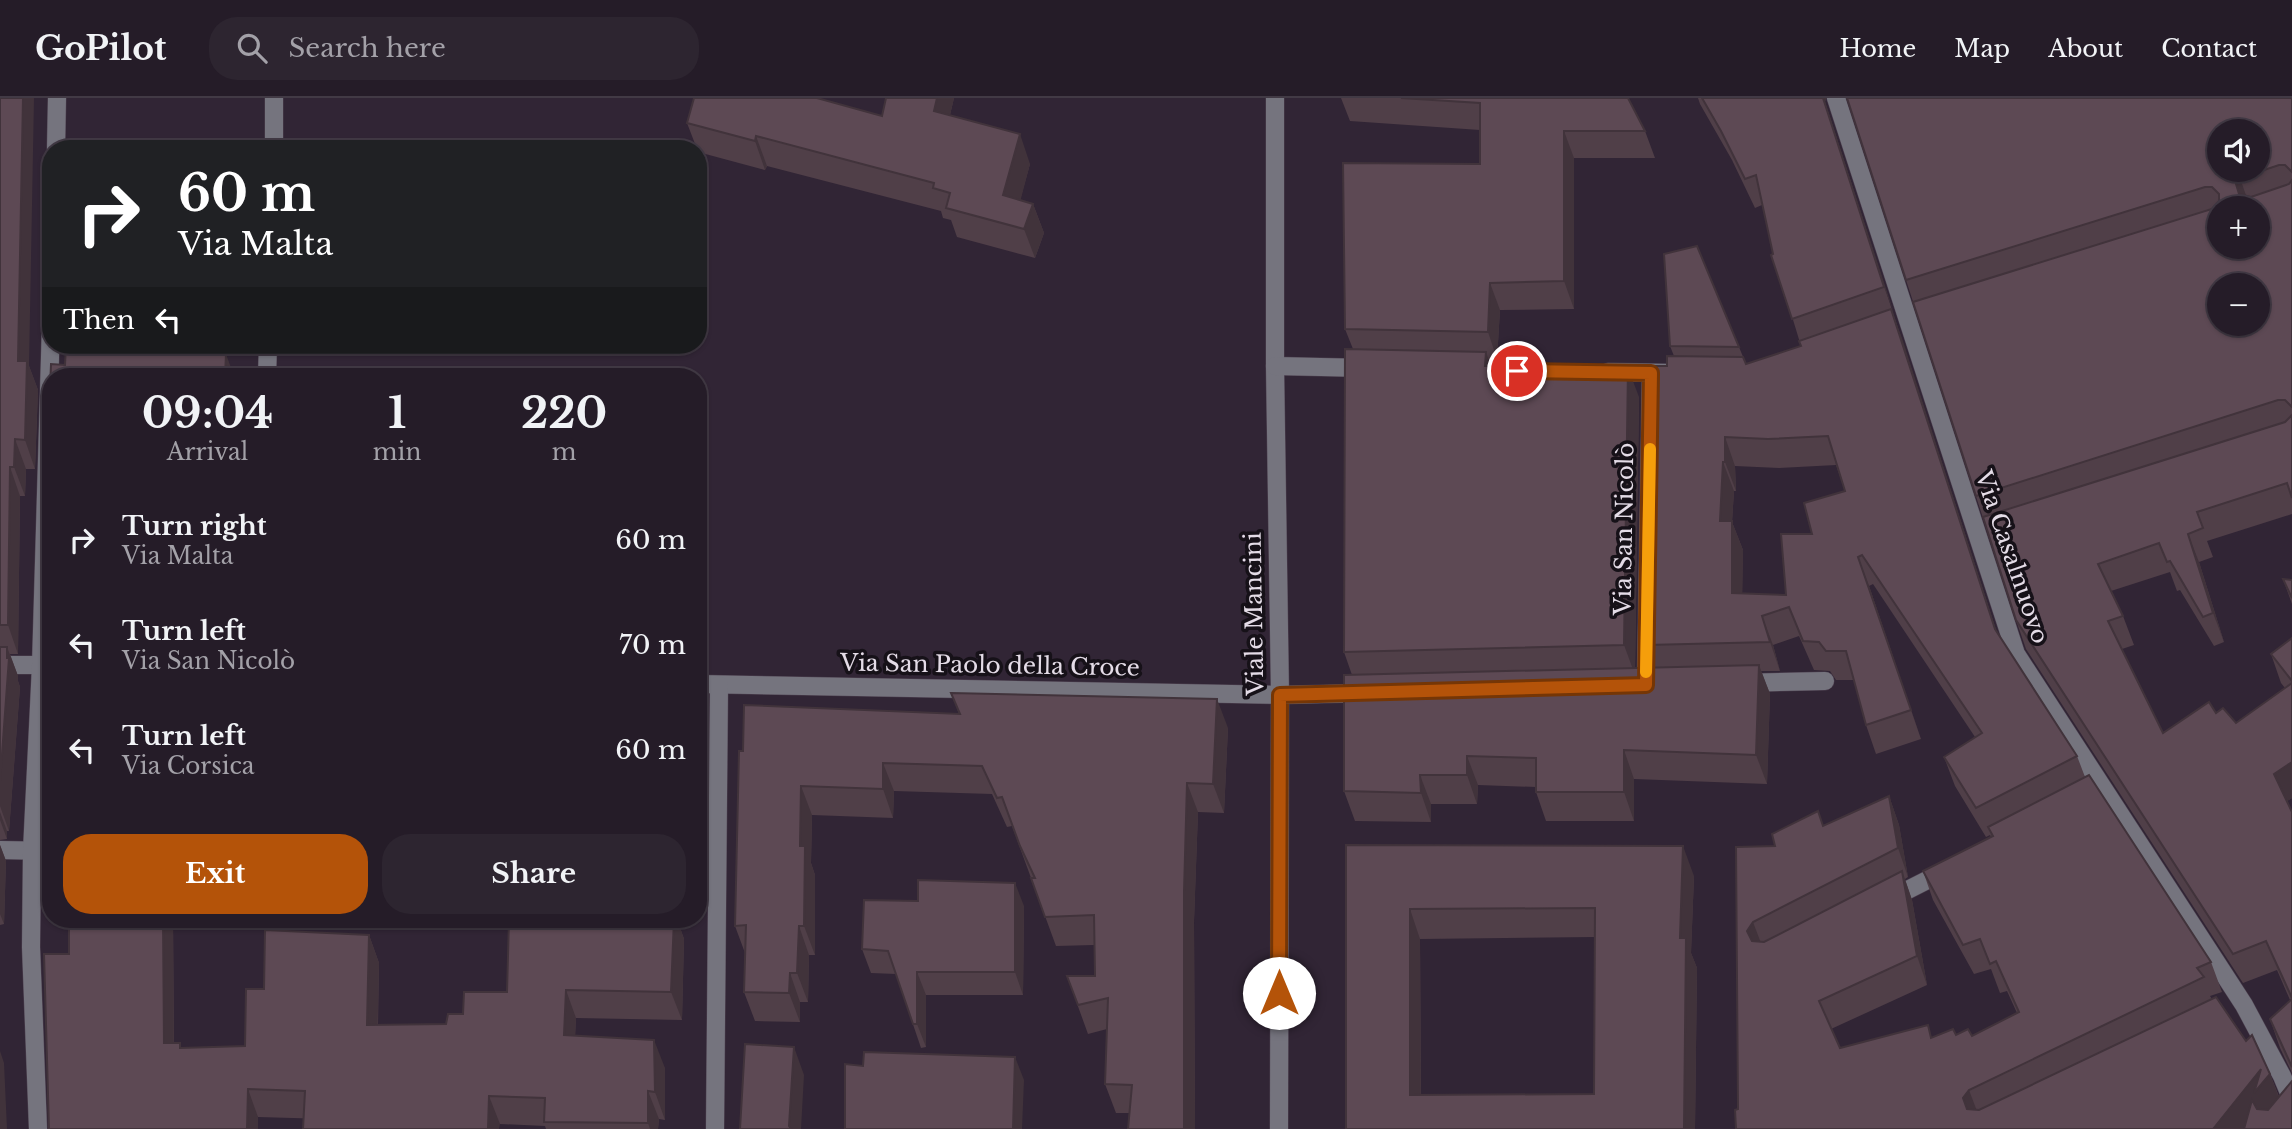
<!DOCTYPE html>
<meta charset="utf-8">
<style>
:root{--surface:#251c28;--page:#2d2530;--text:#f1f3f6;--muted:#a3a1a8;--line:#423a45;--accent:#b45309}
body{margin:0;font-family:"Libre Baskerville",serif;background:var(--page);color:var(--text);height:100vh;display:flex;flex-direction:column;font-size:26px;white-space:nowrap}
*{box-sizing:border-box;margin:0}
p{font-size:23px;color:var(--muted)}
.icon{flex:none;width:38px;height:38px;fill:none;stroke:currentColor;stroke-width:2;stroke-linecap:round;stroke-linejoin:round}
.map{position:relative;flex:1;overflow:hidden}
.sheet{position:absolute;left:42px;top:270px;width:665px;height:560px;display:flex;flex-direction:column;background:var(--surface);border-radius:28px;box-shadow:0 2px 5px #0004,0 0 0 2px var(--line)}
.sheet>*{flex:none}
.hud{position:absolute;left:42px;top:42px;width:665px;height:214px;border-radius:28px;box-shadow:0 2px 5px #0004,0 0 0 2px var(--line);background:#202124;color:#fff;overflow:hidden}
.fabs{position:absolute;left:2207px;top:21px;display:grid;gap:14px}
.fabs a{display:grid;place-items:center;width:63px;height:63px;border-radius:50%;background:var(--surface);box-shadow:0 2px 5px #0004,0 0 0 2px var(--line);font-size:35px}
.pin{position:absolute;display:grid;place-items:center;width:60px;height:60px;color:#fff;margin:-30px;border:4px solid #fff;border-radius:50%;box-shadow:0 2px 7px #0007}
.me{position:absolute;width:77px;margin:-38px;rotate:0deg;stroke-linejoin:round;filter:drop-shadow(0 0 5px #0008)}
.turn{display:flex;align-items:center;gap:24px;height:147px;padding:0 21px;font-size:32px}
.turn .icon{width:91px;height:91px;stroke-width:2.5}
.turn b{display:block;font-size:49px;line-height:60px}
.then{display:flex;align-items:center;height:66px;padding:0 21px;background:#0003;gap:14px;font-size:26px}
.eta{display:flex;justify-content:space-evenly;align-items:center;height:119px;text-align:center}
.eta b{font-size:42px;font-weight:800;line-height:49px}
.primary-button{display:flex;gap:14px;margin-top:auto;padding:14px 21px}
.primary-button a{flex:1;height:80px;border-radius:28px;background:var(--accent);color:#fff;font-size:28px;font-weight:800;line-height:80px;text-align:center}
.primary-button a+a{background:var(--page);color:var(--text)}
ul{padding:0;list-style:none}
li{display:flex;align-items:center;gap:21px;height:105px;padding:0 21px}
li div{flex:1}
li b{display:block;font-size:26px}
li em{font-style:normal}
header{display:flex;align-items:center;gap:42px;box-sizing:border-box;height:98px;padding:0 35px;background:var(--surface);border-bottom:2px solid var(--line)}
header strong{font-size:33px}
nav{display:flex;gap:38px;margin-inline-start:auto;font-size:24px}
.search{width:490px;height:63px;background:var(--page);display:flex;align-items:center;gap:18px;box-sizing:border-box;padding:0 24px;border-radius:28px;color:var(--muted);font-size:26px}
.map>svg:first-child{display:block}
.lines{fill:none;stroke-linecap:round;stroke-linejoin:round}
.minor-casing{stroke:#4e4251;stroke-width:19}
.minor{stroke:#75747e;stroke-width:18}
.wall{fill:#503f48;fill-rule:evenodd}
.shaded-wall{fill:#41333b}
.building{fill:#5d4954;stroke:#41333b;stroke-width:2;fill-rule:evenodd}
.route-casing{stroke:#753606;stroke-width:18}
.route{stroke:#b45309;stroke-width:12}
.slow{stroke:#f59e0b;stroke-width:12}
.labels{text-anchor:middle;stroke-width:7;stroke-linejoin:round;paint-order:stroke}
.street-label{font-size:23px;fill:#e4dce7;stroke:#161118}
</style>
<header>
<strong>GoPilot</strong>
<div class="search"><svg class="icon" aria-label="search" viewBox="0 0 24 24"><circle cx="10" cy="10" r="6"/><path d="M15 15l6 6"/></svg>Search here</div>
<nav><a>Home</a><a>Map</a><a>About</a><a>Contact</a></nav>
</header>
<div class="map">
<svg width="2292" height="1031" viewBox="0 0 2292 1031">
<rect width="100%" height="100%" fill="#312535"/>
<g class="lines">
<!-- minor casing -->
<g class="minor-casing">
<g id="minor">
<path d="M1275 0V268L1280 597 1279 1031"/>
<path d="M1836 0 2016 556 2244 907 2282 978 2292 1002"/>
<path d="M56 51 57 0"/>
<path d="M274 51V0"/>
<path d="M1275 268 1366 270"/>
<path d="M1608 274 1674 275"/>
<path d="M267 278 268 247"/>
<path d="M0 567H51"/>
<path d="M1741 585 1825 583"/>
<path d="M698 586 1280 597 1367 595"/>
<path d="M1646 587 1651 275"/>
<path d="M0 752 51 753"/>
<path d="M1888 802 1947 772"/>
<path d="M38 1031 31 849 32 753 41 567 51 225"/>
<path d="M715 1031 719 587"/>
</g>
</g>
<!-- minor -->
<use href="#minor" class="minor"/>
</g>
<!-- wall -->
<g class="wall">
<path d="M0 0 29 268 38 292 35 371H26L25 398H20L18 556H10L18 578V583L20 589 9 733H7V741L0 742Z"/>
<path d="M886 0H954L950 17 1030 66 1020 102 1033 106 1044 135 1035 160 957 139 951 122 943 120 941 113 767 68 765 72 698 54V51H697L687 25 882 18Z"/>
<path d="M1341 0H1628L1645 33 1655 60H1574V211L1500 212 1497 261H1488L1491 268 1639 299 1635 570 1655 569 1647 547 1655 271 1667 268 1674 258 1670 248 1739 249 1746 266 1801 248 1773 156 1762 107 1755 110 1732 62 1700 6 1698 0H1826L1825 4 1894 218 1997 535 2077 658 2085 679 2211 864 2222 894 2210 898 2212 901 2246 943 2270 976 2292 1031 1738 1011 1736 749 1775 748 1824 728 1889 698 1899 727 1908 779 1905 781 1912 802 1927 887 1831 931 1840 950 1956 937 1972 938 2017 915 2007 893 2000 895 1991 871 1974 876 1933 802 1923 773 1991 739 1990 737 1986 739 1955 688 1944 659 1975 639 1873 486 1869 488 1921 641 1876 656 1866 627 1854 582H1836L1830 573 1814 572 1799 538 1773 547 1780 573H1761L1770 596 1767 686 1634 681V723H1546L1536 694V689L1478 687 1477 706H1431V724L1355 723 1344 693 1352 577 1344 554 1353 251 1345 231 1480 66V32L1350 23ZM1836 367 1845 393 1812 436 1786 497 1742 495 1743 452 1732 424 1734 393H1736L1735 368 1779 370Z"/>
<path d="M2292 0V416L2207 443 2213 459 2199 464 2224 544 2214 548 2180 492 2177 493 2170 474 2111 493 2123 518 2134 547 2122 551 2163 635 2216 615 2236 625 2285 590 2281 585 2271 556 2292 540V700L2287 703 2292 714V975L2280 950 2270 921 2290 902 2277 872 2243 885 2026 551 2016 522 1906 182Z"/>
<path d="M2283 481 2292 482V506Z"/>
<path d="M951 595 1228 630 1224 715 1198 714 1194 823 1195 1031H1128L1129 1015H1116L1105 986 1107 931 1088 936 1067 878H1095L1094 847 1056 848 1012 728 1007 729 992 696 894 693 893 720 812 717 811 765 815 777V857H809L808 904H800V924L755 923 744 894 745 855 735 828 743 653 959 616Z"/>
<path d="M0 747 6 763 4 826 0 827Z"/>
<path d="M1346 747 1694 778 1691 855 1697 870 1695 1031H1346ZM1595 839 1594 996 1421 997 1420 841Z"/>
<path d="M1024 808 1023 897H926V949L921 950 896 876 871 875 862 851Z"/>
<path d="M59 821H173L174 945 182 950 245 948 264 891 369 837 379 865 378 927 446 926 463 916 507 894 567 822V821H677L684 841 682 922 576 920 575 938 665 970V1022L659 1021 658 1031H546L545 1028 500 1026 258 1019 69 856V822H60Z"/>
</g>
<!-- shaded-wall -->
<g class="shaded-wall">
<path d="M23 0H34L29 268 38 292 35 371 25 342 18 263Z"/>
<path d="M937 0H954L944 42 934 13Z"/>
<path d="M1823 0H1826L1825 4 1895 218 1884 189Z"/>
<path d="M1564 33 1574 60V211L1564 183Z"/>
<path d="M1020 36 1030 66 1014 127 1003 97Z"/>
<path d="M756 38 767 68 765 72 755 43Z"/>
<path d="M2240 80 2250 109 2244 110 2236 86Z"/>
<path d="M1033 106 1044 135 1035 160 1024 131Z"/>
<path d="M1490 185 1500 212 1497 261 1488 234Z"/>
<path d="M1891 211 1902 240 2005 560 1995 531Z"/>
<path d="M147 247H158L156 278 147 255Z"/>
<path d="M1486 254 1497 284 1485 268Z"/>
<path d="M226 256 234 278H225Z"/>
<path d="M1628 270 1639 299 1635 577 1624 547Z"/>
<path d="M1725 339 1735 368 1736 393 1725 364Z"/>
<path d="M15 341 26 371 25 398 14 369Z"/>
<path d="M1723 364 1734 393 1732 424 1743 452 1742 524 1732 495 1720 423Z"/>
<path d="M10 369 20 398 18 556 8 527Z"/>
<path d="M2188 436 2199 464 2224 544 2213 515Z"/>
<path d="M1858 459 1869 488 1921 641 1911 612Z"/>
<path d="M1762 518 1773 547 1780 573 1770 544Z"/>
<path d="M7 549 18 578V583L20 589 9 733 0 708V684Z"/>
<path d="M1759 567 1770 596 1767 686 1756 657Z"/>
<path d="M1217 601 1228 630 1224 715 1213 686Z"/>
<path d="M1624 652 1634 681V723L1624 694Z"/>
<path d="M1467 658 1478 687 1477 706 1467 677Z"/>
<path d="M2292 664V700L2284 705 2274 676Z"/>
<path d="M883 665 894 693 893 720 883 691Z"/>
<path d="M1420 677 1431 706V724L1421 695Z"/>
<path d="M1187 685 1198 714 1194 823 1195 1031H1184V794Z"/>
<path d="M801 688 812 717 811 765 815 777V857L804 828 800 748Z"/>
<path d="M1889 698 1899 727 1908 779 1898 750Z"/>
<path d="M0 714 7 733V741L0 722Z"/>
<path d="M0 747 6 763 4 826 0 816Z"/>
<path d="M1683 748 1694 778 1691 855 1697 870 1695 1031H1684L1680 840Z"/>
<path d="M1902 773 1912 802 1927 887 1917 858Z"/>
<path d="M1015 785 1024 808 1023 897 1015 874Z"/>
<path d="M1410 811 1420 841 1421 1027 1410 997Z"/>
<path d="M163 821H173L174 973 164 945Z"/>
<path d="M674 821H677L684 841 682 922 671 894Z"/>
<path d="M1753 824 1764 853 1758 862 1747 833Z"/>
<path d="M799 828 809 857 808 904 797 875Z"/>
<path d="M369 837 379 865 377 955 367 927Z"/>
<path d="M917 874 926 897V949L917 926Z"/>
<path d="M790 875 800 904V924L789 895Z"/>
<path d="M566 892 576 920 574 965 564 937Z"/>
<path d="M654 942 665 970V1022L655 994Z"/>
<path d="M794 949 804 977 801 1031H790L789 1028Z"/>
<path d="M0 953 4 965 7 1031H0Z"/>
<path d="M1015 959 1024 982 1022 1031H1013Z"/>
<path d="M2261 971 2270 976 2281 1005 2247 1031H2213Z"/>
<path d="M248 991 258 1019V1031H247Z"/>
<path d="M1969 992 1980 1021 1974 1029 1963 1000Z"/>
<path d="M648 993 659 1021 658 1031H650L648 1025Z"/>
<path d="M489 998 500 1026 499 1031H488Z"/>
</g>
<!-- building -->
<g class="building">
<path d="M0 0H23L18 263H27L25 342 15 341 14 369H10L8 527H0Z"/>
<path d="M694 0H817L882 18 886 0H937L934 13 1020 36 1003 97 1033 106 1024 131 946 110 950 95 933 90 934 85 756 38 755 43 687 25Z"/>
<path d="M1401 0H1628L1645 33H1564V183L1490 185 1488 234 1345 231 1343 65 1480 66V5Z"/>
<path d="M1702 0H1823L1884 189 1792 221 1771 157 1773 156 1756 77 1745 81 1721 33Z"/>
<path d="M1847 0H2292V74L2285 67H2279L2240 80 2236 86 2239 96 2251 99 2289 86 2292 82V309L2285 302H2278L1976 398 1913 204 2212 111 2219 103V96L2212 89H2205L1906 182ZM2219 33H2258V72H2219ZM2219 110H2258V149H2219ZM2219 187H2258V226H2219Z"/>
<path d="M76 45 234 50V51H75Z"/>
<path d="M1697 148 1739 249 1670 248 1664 156Z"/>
<path d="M1891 211 1995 531 2077 658 1976 710 1944 659 1982 635 1862 457 1858 459 1911 612 1866 627 1846 553H1826L1819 544 1803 543 1789 509 1762 518 1770 544 1647 547 1651 271H1655V268H1667V258L1743 259 1746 266 1801 248 1799 243ZM1828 338 1845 393 1804 405 1812 436H1781L1786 497 1732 495V423H1720L1723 364H1725V339L1768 341Z"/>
<path d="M66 247H147V255L226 256 225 278H51V344H48L51 266 65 267Z"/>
<path d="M1345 251 1486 254 1485 268 1628 270 1624 547 1344 554Z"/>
<path d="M2292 317V400L2287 385 2197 414 2203 430 2188 436 2213 515 2203 519 2170 463 2167 464 2159 445 2098 466 2123 518 2108 523 2163 635 2209 604 2216 615 2223 610 2236 625 2292 585V664L2274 676 2292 714V900L2266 843 2233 856 2016 522 1983 419 2285 324Z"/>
<path d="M2283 481 2292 482V500Z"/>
<path d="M2292 540V583L2271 556Z"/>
<path d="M0 549H7V560H9L0 684Z"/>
<path d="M1759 567 1756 657 1624 652V694H1536V660L1467 658V677H1420L1421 695 1344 693V577Z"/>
<path d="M951 595 1217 601 1213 686 1187 685 1184 794V1031H1128L1132 987 1105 986 1108 900 1078 907 1067 878H1095L1094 817 1045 819 1031 780H1035L1020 748 1002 699 997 700 982 668 883 665V691L801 688 800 748H805L804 828H799L797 875H790L789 895 744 894 746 827 735 828 739 653H743L744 607 960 616Z"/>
<path d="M2089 677 2211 864 2197 870 2204 879 1969 992 1963 1000 1967 1011 1979 1012 2216 899 2246 943 2252 937 2270 976 2254 995 2261 971 2213 1031H1736L1735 1012 1738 1011 1736 749 1775 748 1772 736 1818 713 1823 728 1889 698 1898 750 1753 824 1747 833 1752 843 1764 844 1902 773 1917 858 1819 903 1840 950 1928 927 1931 940 1953 931 1956 937 1968 931 1972 938 2019 914 1996 863 1990 866 1980 841 1963 847 1923 773 1993 738 1988 729Z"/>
<path d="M51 746V794H49Z"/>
<path d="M1346 747 1683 748 1680 840H1686L1684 1031H1346ZM1595 810 1594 996 1410 997V811Z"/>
<path d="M918 782 1015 785V874H917V926H913L888 853 862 851 864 802 918 803Z"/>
<path d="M69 821H163L164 945H180V950L245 948 246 891H264L265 832 369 837 367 927 446 926 448 916H463L464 894H507L509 821 567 822V821H674L671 894 566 892 564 937 654 942 655 994 648 993V1025L544 1024 545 1000 489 998 488 1031H303L305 993 248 991 247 1031H49L44 856H69Z"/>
<path d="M2292 901V969L2270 921Z"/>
<path d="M745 946 794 949 789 1028 791 1031H740Z"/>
<path d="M864 954 1015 959 1013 1031H845V966L863 968Z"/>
<path d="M2292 983V1031H2244L2252 1002 2257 1011 2268 1012Z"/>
</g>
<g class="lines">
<!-- route casing -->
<g class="route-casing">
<path id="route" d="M1279 895 1280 597 1646 587 1651 275 1517 273"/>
</g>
<!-- route -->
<use href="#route" class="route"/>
<!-- slow -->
<path class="slow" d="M1646 574 1650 351"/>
</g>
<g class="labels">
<!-- street labels -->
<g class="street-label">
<text transform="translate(1624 431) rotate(-89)" y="8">Via San Nicolò</text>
<text transform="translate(2012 459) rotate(71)" y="8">Via Casalnuovo</text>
<text transform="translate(1254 516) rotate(-91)" y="8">Viale Mancini</text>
<text transform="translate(990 567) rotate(1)" y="8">Via San Paolo della Croce</text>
</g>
</g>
</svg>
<div class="fabs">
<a><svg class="icon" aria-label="sound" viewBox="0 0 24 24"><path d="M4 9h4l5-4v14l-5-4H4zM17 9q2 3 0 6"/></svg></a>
<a>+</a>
<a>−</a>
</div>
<div class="pin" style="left:1517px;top:273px;background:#d93025"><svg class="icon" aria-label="arrive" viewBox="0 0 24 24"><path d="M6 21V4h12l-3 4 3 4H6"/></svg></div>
<svg class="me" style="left:1279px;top:895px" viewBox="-20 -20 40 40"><circle r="19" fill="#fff"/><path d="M0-13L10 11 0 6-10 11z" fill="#b45309"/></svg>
<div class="hud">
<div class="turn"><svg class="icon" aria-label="right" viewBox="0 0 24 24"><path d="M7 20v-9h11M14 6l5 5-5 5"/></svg><div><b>60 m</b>Via Malta</div></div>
<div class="then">Then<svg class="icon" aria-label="left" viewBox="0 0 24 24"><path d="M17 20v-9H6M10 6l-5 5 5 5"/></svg></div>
</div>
<section class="sheet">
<div class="eta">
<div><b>09:04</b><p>Arrival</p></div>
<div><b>1</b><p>min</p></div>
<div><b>220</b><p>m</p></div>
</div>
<ul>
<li><svg class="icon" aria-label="right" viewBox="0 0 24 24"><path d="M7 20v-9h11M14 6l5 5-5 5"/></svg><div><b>Turn right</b><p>Via Malta</p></div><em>60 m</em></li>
<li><svg class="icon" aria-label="left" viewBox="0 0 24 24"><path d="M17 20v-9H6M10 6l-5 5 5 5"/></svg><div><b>Turn left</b><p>Via San Nicolò</p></div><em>70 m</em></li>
<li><svg class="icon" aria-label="left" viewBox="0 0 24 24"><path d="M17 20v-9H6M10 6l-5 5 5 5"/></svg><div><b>Turn left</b><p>Via Corsica</p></div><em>60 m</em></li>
</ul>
<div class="primary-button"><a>Exit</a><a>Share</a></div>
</section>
</div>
